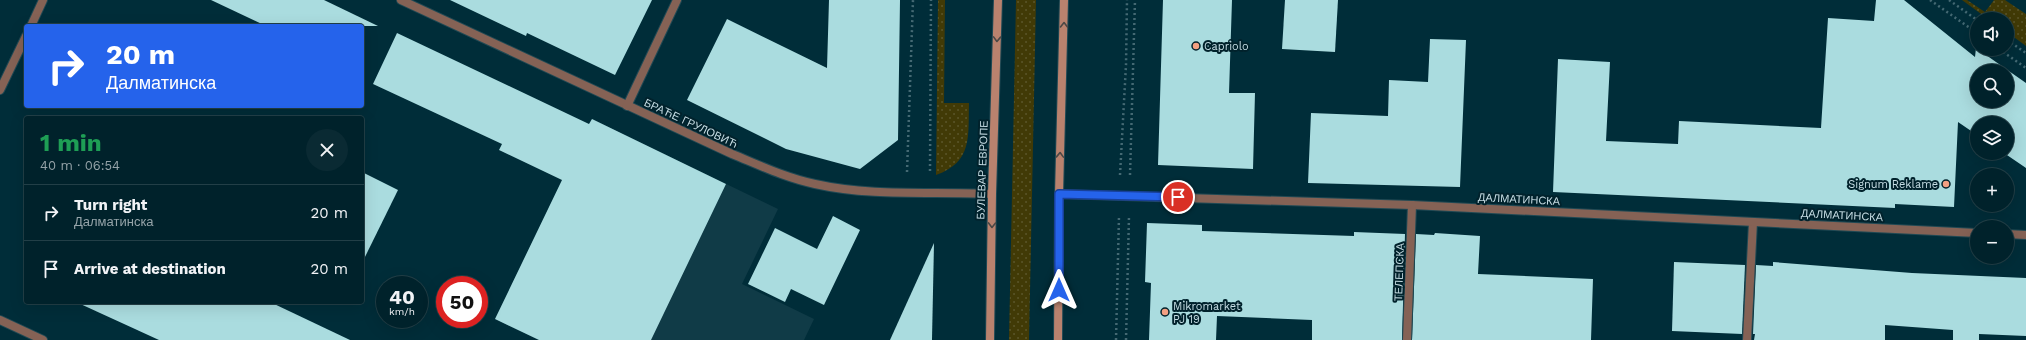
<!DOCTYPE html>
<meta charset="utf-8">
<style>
:root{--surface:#00222b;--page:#0a2a33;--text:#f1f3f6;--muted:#95a4a9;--line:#223f47}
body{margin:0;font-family:"Work Sans",sans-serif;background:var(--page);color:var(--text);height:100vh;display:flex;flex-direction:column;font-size:15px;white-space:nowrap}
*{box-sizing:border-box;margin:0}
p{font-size:13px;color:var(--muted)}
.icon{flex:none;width:22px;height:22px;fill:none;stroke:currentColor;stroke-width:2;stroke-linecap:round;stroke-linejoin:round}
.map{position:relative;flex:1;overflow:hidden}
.details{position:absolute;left:24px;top:116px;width:340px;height:188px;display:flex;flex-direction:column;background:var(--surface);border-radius:4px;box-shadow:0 4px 16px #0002,0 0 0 1px var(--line)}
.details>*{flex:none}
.top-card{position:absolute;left:24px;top:24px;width:340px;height:84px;border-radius:4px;box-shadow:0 4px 16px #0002,0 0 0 1px var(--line);background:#2563eb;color:#fff;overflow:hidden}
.buttons{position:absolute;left:1970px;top:12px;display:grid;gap:8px}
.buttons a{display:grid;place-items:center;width:44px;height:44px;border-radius:50%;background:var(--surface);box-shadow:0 4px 16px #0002,0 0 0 1px var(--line);font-size:20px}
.speed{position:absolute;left:376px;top:276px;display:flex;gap:8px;font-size:20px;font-weight:700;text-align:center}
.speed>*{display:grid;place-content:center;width:52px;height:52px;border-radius:50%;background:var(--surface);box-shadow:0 4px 16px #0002,0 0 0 1px var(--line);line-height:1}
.speed small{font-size:10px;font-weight:400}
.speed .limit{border:6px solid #d22;background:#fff;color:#111}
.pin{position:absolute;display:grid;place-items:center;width:34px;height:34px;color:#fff;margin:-17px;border:2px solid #fff;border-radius:50%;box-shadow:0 1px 4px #0007}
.me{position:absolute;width:44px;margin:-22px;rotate:0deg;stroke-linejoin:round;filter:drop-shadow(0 0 3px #0008)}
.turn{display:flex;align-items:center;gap:14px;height:84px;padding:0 16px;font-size:18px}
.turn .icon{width:52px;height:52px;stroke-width:2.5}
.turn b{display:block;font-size:28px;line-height:34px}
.round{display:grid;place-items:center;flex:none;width:42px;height:42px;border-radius:21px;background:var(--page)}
.headline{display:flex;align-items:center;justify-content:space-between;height:68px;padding:0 16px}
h1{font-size:24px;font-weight:700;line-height:30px;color:#1e9e55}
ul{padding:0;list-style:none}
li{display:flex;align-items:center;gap:12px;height:56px;padding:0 16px;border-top:1px solid var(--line)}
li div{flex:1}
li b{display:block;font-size:15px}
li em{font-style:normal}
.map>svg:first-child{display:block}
.built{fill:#103b47}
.grass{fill:url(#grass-dots)}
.building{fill:#aadcdf;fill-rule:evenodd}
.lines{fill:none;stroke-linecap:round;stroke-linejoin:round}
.lane-casing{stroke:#204954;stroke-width:10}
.street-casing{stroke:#204954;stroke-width:10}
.secondary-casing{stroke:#204954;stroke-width:10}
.path{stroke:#446973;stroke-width:2.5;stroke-dasharray:2 3;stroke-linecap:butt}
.lane{stroke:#856255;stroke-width:8}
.street{stroke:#856255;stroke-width:8}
.secondary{stroke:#b9826e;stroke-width:8}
.oneway{stroke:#4b4846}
.route-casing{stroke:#184099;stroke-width:10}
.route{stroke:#2563eb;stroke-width:7}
.poi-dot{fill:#f3a082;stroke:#01222c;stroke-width:1.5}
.labels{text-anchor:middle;stroke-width:4;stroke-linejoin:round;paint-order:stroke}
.poi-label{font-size:11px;fill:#c5dce3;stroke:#01222c;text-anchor:start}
.street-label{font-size:11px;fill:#c5dce3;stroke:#01222c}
</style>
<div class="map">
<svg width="2026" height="340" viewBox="0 0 2026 340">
<defs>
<pattern id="grass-dots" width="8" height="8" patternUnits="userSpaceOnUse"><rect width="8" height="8" fill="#413a06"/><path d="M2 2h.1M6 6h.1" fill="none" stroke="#5b562a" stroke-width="1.8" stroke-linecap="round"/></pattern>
</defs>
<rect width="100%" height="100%" fill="#002d39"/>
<!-- built -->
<path class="built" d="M592 119 778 209 742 284 814 319 804 340H539L495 319Z"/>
<!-- grass -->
<g class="grass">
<path d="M938 0H945L944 103H969C968 136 973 162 936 175Z"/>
<path d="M1016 0H1036L1029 340H1009Z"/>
<path d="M1962 0H1967L1985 12 1994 0H2005L2026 14V46L2007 32V19H1988Z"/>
</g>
<!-- building -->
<g class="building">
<path d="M211 0H324L378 26H266Z"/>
<path d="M450 0H652L615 75 527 33 526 36Z"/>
<path d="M829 0H900L898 140 860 169 786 149 687 100 727 19 827 68Z"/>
<path d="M1163 0H1232L1229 93H1255L1253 169 1158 165Z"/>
<path d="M1285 0H1338L1335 52 1282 49Z"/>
<path d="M1876 0H1904L1975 57 1976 48 2026 83V168L2004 153H2007V123H1977V135L1958 122 1954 207 1895 204V208L1553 192 1558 59 1610 62 1606 141 1678 144 1679 121 1821 128 1828 18 1874 21ZM1977 71H2007V101H1977Z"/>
<path d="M397 33 589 124 592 119 726 184 651 340H539L495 319 562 180 499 150 502 144 373 84Z"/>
<path d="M1430 39 1466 40 1460 187 1308 183 1311 113 1388 116 1389 80 1428 82Z"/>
<path d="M362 172 398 190 362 263Z"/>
<path d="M833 216 860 230 824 305 791 289 785 302 748 284 775 228 817 249Z"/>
<path d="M1147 223 1202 225V231L1354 236V232L1405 234 1402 340H1312V320L1217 316 1216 340H1149L1151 283 1145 282Z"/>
<path d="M1435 233 1480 236 1478 274 1593 279 1591 340H1412L1416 234 1434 235Z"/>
<path d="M934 243 932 340H890Z"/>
<path d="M1674 262 1745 265 1742 334 1672 331Z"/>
<path d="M1773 262 1912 273 2026 278V336L1979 334V340H1953V330L1885 325V340H1754L1755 334H1753L1756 265 1773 266Z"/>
<path d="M76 302H270L350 340H159Z"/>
</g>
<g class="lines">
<!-- lane casing -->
<g class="lane-casing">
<path id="lane" d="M1747 340 1753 222"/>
</g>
<!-- street casing -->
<g class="street-casing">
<g id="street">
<path d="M401 0 732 154C759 165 786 178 815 184 873 197 933 191 992 194"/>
<path d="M31 26 43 0"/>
<path d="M0 90 26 36"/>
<path d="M627 106 677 0"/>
<path d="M1059 194 1412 205 1977 233"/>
<path d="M2007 234 2026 235"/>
<path d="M0 320 43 340"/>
<path d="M1407 340 1412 205"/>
</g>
</g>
<!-- secondary casing -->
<g class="secondary-casing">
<g id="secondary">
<path d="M990 340 992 194 998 0"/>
<path d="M1058 340 1059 194 1064 0"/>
</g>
</g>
<!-- path -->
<g class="path">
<path d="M1930 0 1977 33"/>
<path d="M1949 0 1977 20"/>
<path d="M2007 40 2026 53"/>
<path d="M1999 49 2026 68"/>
<path d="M930 171 931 0"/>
<path d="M907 172 913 0"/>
<path d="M1120 175 1126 65 1127 0"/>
<path d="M1130 175 1135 0"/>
<path d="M1116 340 1119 216"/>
<path d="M1126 340 1129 216"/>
</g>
<!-- lane -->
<use href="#lane" class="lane"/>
<!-- street -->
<use href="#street" class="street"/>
<!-- secondary -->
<use href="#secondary" class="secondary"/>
</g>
<!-- one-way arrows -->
<defs><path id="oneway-chevron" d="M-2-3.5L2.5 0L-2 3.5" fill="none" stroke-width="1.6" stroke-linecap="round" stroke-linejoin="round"/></defs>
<g class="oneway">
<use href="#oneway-chevron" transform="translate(1064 25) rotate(-89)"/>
<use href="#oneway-chevron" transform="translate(997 39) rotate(92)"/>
<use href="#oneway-chevron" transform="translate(1060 155) rotate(-88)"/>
<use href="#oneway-chevron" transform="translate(992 225) rotate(91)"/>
</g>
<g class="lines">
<!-- route casing -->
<g class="route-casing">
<path id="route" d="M1059 290V194L1178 197"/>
</g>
<!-- route -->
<use href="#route" class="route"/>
</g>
<!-- markers -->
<g class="poi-dot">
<circle cx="1196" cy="46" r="4"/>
<circle cx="1946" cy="184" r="4"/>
<circle cx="1165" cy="312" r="4"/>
</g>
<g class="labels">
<!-- poi labels -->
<g class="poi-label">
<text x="1204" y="50">Capriolo</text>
<text x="1938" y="188" text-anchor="end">Signum Reklame</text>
<text x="1173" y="310">Mikromarket<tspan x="1173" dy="13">PJ 19</tspan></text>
</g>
<!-- street labels -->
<g class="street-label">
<text transform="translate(691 123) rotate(25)" y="4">БРАЋЕ ГРУЛОВИЋ</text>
<text transform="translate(982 170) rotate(-88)" y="4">БУЛЕВАР ЕВРОПЕ</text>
<text transform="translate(1519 199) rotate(3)" y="4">ДАЛМАТИНСКА</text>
<text transform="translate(1842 215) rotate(3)" y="4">ДАЛМАТИНСКА</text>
<text transform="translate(1399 272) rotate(-88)" y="4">ТЕЛЕПСКА</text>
</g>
</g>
</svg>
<div class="buttons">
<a><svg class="icon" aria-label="sound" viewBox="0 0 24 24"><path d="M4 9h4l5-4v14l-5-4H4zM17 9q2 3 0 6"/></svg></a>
<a><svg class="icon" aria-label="search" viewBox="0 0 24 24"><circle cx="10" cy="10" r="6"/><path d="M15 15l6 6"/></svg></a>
<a><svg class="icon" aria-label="layers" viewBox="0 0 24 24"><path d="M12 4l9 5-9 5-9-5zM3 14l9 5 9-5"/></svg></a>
<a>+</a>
<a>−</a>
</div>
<div class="speed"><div>40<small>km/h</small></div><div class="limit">50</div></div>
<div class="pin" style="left:1178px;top:197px;background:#d93025"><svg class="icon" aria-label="arrive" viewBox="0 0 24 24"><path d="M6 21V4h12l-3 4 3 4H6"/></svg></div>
<svg class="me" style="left:1059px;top:290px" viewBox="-20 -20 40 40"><path d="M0-17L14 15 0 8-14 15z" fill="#2563eb" stroke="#fff" stroke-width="4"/></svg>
<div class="top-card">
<div class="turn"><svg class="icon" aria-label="right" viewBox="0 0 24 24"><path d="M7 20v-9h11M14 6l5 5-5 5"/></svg><div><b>20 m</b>Далматинска</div></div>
</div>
<section class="details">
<div class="headline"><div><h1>1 min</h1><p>40 m · 06:54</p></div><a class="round"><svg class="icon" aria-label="close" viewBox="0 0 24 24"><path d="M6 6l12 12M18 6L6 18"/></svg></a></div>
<ul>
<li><svg class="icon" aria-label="right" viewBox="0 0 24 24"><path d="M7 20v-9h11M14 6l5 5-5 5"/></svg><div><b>Turn right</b><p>Далматинска</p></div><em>20 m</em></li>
<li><svg class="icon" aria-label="arrive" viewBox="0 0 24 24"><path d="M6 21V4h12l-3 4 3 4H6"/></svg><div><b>Arrive at destination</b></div><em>20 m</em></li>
</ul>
</section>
</div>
